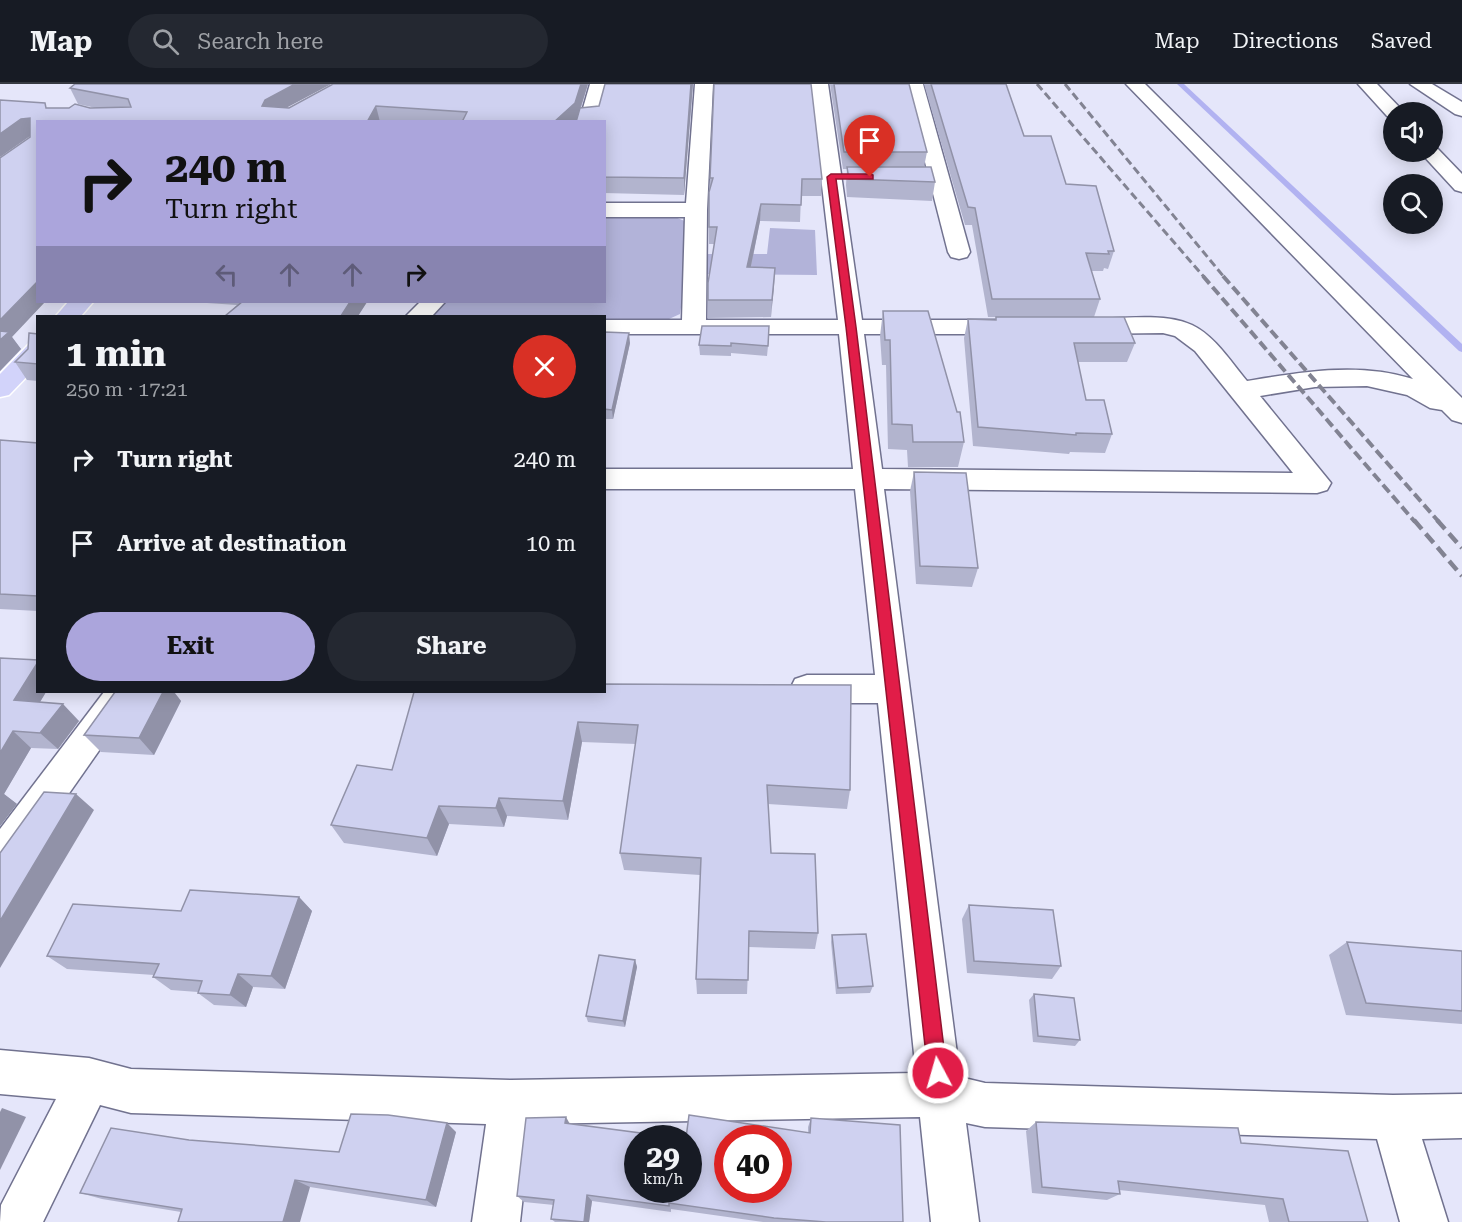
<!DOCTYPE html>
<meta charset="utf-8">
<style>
:root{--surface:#171b24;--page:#242831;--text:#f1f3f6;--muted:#9ea1a6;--line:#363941;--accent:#aba5dc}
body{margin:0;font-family:"Roboto Serif",serif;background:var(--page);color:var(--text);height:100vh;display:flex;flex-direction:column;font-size:22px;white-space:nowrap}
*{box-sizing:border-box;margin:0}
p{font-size:20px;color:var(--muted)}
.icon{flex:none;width:33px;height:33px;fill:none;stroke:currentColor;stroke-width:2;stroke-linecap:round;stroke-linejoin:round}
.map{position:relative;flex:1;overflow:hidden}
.drawer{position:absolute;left:36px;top:231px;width:570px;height:378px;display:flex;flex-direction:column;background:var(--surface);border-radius:0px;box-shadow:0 3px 15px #0003}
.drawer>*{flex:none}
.banner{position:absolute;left:36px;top:36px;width:570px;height:183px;border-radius:0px;box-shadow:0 3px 15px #0003;background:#aba5dc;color:#111;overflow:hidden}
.buttons{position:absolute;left:1383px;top:18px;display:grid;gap:12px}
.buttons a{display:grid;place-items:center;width:60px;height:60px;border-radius:50%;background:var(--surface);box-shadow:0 3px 15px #0003;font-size:30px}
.speed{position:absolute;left:624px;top:1041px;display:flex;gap:12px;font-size:30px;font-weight:700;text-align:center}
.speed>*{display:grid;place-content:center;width:78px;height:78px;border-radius:50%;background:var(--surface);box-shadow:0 3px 15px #0003;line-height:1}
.speed small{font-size:15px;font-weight:400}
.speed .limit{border:9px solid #d22;background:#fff;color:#111}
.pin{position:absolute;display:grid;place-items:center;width:51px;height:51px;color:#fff;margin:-62px -26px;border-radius:50% 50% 50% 0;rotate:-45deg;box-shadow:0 0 6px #0007}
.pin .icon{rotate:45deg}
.me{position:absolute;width:66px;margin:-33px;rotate:354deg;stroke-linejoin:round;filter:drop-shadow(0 0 4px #0008)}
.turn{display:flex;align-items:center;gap:21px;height:126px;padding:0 30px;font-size:27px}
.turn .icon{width:78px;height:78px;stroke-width:2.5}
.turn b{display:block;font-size:42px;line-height:51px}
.lanes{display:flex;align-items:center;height:57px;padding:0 30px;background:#0003;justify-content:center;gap:30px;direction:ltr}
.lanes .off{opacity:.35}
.round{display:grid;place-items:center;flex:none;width:63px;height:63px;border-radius:32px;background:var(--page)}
.overview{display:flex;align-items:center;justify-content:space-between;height:102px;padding:0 30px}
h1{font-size:36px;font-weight:700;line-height:45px}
.cta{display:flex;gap:12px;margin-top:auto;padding:12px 30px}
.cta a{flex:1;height:69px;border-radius:36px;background:var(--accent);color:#111;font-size:24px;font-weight:700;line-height:69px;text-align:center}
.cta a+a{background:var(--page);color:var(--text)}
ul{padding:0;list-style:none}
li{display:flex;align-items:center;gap:18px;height:84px;padding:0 30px}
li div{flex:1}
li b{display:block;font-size:22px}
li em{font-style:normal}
header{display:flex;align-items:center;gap:36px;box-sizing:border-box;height:84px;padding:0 30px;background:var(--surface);border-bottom:2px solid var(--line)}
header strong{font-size:28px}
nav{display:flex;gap:33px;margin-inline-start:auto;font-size:21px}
.search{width:420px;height:54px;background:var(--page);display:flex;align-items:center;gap:15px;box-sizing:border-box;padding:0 21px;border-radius:33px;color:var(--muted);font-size:22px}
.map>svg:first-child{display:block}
.green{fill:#b2b3d9}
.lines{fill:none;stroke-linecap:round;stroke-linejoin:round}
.stream{fill:#b1b2f1;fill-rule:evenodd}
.minor-casing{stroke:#71728f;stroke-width:3}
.major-casing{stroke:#fff;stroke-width:3}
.minor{fill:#fff;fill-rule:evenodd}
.major{fill:#d2d3fa;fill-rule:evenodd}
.rail-far2{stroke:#828392;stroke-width:3;stroke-dasharray:8 4;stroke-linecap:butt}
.rail-far1{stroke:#828392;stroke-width:4;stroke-dasharray:10 4.5;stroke-linecap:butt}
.rail{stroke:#828392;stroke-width:4.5;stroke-dasharray:12 6;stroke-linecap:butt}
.wall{fill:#b2b4ce}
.shaded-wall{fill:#9192a8}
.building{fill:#cfd1f0;stroke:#9192a8;stroke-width:1.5;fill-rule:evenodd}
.route{fill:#e11d48;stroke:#92132f;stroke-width:1.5}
</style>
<header>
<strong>Map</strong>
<div class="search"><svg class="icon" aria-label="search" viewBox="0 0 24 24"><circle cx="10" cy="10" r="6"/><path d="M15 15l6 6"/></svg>Search here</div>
<nav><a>Map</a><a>Directions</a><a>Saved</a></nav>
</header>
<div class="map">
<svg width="1462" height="1138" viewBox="0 0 1462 1138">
<rect width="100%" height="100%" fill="#e5e6fa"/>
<!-- green -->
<path class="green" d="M605 132 675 133 687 138 684 170H767L770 144 815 146 817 191 686 190 680 230 669 235H605L604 232H433L436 224 444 218H604Z"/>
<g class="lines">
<!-- stream -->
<path class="stream" d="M1177 0H1184L1462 260V268L1459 267Z"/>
<!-- minor casing -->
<g class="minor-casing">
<g id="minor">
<path d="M590 0H608L599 38H579Z"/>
<path d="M695 0H713L707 126 706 236H838L810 0H828L862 236H1012L1021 238 1024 243 1021 248 1012 250H864L882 385 1293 389 1195 267 1175 252 1163 249 1085 250 1076 248 1073 243 1076 238 1085 236C1114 235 1165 228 1192 241 1215 252 1231 278 1247 297 1303 288 1358 278 1413 295L1126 0H1145L1462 314V339L1452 336 1442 326 1430 324 1407 311 1367 302 1315 303 1260 312 1331 399 1327 406 1317 409 884 405 960 993 985 999 1393 1011 1462 1010V1054L1422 1055 1448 1138H1400L1377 1055 985 1043 966 1039 979 1138H931L920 1033 531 1040 520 1138H472L486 1040 131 1029 100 1021 43 1138H0L1 1121 56 1015 0 1010V966L89 974 131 985 511 996 916 989 878 619H807L795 615 790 605 795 595 807 591H875L855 405H604V385H853L839 250H604V236H682L685 133H604V119H686Z"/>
<path d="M905 0H923L970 168 967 173 959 175 951 173 948 168Z"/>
<path d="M1358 0H1377L1404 28H1394V34L1387 32Z"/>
<path d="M1410 0H1432L1462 18V32L1455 30Z"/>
<path d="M1432 63 1437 64 1462 90V108L1455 106 1420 68H1432Z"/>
<path d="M420 218H445L432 232H406Z"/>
<path d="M104 608H140L14 788 0 793V745Z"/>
</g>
</g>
<!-- major casing -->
<g class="major-casing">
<g id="major">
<path d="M68 218H93L81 232H56Z"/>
<path d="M38 257V281L9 311 0 313V290L29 260Z"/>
</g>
</g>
<!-- minor -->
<use href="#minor" class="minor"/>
<!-- major -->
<use href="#major" class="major"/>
<!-- rail-far2 -->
<g class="rail-far2">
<path d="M1037 0 1204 193"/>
<path d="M1065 0 1224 193"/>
</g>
<!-- rail-far1 -->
<g class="rail-far1">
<path d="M1203 192 1415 438"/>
<path d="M1223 192 1439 438"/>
</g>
<!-- rail -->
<g class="rail">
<path d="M1414 436 1462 492"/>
<path d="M1437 436 1462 464"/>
</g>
</g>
<!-- wall -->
<g class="wall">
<path d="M75 0H331L287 23 289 24 333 0H588L581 24 599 22 693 0 684 111 604 109V38L577 36 575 38H38L12 253 21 265 0 287 30 52 0 73 48 24H96L78 20 70 4Z"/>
<path d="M714 0 822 95 821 112H801L800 138 760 137 751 183 775 184 771 233 708 234V199L715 160H709V143L710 94Z"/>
<path d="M830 0H909L927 68 924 83 935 98 932 117 847 113 846 101 847 85H843Z"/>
<path d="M924 0H1006L1024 52 1066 100 1114 167 1108 185 1104 184 1103 187H1091L1100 215 1094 233 1135 259 1127 278H1078L1086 316 1112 350 1105 369 1070 368 1069 370 973 362 964 254 968 235 995 236 996 233H1074H988L972 141H965Z"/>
<path d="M192 218H367L358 232H225L237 221Z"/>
<path d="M883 227 964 358 958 383H908L907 366 888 365 886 281H882L880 252Z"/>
<path d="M604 248 630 259 613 335H604Z"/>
<path d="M769 252 767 272 731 269V272L700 271 699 261Z"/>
<path d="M15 278 38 280V297L27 296Z"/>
<path d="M0 356 38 359V527L0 525Z"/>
<path d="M914 388 978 484 972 503 916 500 910 407Z"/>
<path d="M0 574 38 608H46L40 618 79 637 58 665 31 664 4 710 17 720 0 742Z"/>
<path d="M115 608H174L181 617 154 671 101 668 84 651Z"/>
<path d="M604 608 850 706 847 725 768 720 771 769 818 849 815 865 749 863 747 910H697L696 895 700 791 624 786 620 769 636 660 582 658 568 736 507 732 504 743 449 740 437 772 344 759 331 741 392 686Z"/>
<path d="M299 813 312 827 285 905 253 903 246 923 214 921 198 909V908L171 906 153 893 154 891 67 885 47 872 181 827Z"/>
<path d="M969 821 1061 882 1052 895 967 889 962 835Z"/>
<path d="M832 851 873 902 870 909 836 910 831 858Z"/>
<path d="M1347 858 1462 867V940L1346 931 1329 871Z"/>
<path d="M635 876 637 883 625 943 588 938 586 932Z"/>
<path d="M1034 910 1080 956 1075 962 1033 958 1029 916Z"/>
<path d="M811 1034 903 1138H763L671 1125V1128L592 1117 589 1138H555L551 1135 554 1121 524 1118 517 1112 570 1040 638 1106 808 1049V1043Z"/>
<path d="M1036 1038 1241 1059 1368 1138H1269L1265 1121 1119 1106 1120 1110 1107 1116 1032 1109 1026 1047Z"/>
<path d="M456 1048 436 1123 310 1103 181 1128 102 1115 80 1109 189 1056 339 1068Z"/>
</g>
<!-- shaded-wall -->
<g class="shaded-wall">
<path d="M295 0H331L271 32 262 22 265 16Z"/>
<path d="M581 0H588L577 35 575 38H554Z"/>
<path d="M691 0H693L684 111V94Z"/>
<path d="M376 22 380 38H367Z"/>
<path d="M30 34V52L0 73V50L21 35Z"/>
<path d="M761 120 760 137 747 201V183Z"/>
<path d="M775 184 774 202 771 233 772 216Z"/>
<path d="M38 197V218H45L12 253 21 265 0 287V236Z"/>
<path d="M350 218H367L358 232H341Z"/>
<path d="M629 249 630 259 613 335 612 326Z"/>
<path d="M38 578V608H46L31 633 14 616Z"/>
<path d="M163 608H174L181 617 154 671 139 654Z"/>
<path d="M63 620 79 637 58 665 40 649Z"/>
<path d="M578 638 582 658 568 736 563 717Z"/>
<path d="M13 647 31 664 4 710 17 720 0 742V669Z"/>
<path d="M76 710 94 726 0 884V837Z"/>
<path d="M499 714 507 732 504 743 496 724Z"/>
<path d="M439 722 449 740 437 772 427 754Z"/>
<path d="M299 813 312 827 285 905 271 892Z"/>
<path d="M635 876 637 883 625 943 623 937Z"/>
<path d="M238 890 253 903 246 923 230 911Z"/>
<path d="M2 1024 26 1033 0 1086V1028Z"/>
<path d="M566 1033 571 1042 565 1039Z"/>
<path d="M447 1039 456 1048 436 1123 426 1116Z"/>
<path d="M295 1096 310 1103 300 1138H283Z"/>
<path d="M587 1111 592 1117 589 1138H584Z"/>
</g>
<!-- building -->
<g class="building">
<path d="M75 0H295L265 16 262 22 289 24 333 0H581L575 19 554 38H462L467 28 376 22 367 38H38V197L0 236V74L30 53V34L21 35 0 50V16L45 19 46 24H69L75 20 90 24 131 23 128 15 70 4Z"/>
<path d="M605 0H691L684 94 604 93V38H576L580 24 599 22Z"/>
<path d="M714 0H811L822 95H802L801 121 761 120 747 183 775 184 772 216H708V199L717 143H709V108L713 94H710Z"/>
<path d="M834 0H909L927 68H844Z"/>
<path d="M931 0H1006L1024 52H1051L1066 100 1096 102 1114 167H1108L1109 170 1086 169 1100 215H992L975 124 968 123Z"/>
<path d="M847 83H931L935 98 849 95Z"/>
<path d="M242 218H350L341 232H225Z"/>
<path d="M883 227H928L957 328H960L964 358H913L912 341 892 340 890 256H885Z"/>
<path d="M996 233H1124L1135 259H1074L1086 316H1104L1112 350 1076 349V351L978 343 968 235 996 236Z"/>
<path d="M702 242H769L768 262 731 259V262L699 261Z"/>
<path d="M0 247 9 248 0 256Z"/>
<path d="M604 248 629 249 612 326 604 325Z"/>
<path d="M29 249 38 250V280L15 278 28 265Z"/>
<path d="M0 356 38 359V512L0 510Z"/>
<path d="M914 388 966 389 978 484 920 482Z"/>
<path d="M0 574 38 576V578L14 616 63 620 40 649 13 647 0 669Z"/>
<path d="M604 600 851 601 850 706 767 701 771 769 815 770 818 849 749 847 748 896 696 895 701 774 620 769 638 641 578 638 563 717 499 714 496 724 439 722 427 754 331 741 357 681 392 686 414 608H604Z"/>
<path d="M115 608H163L139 654 84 651Z"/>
<path d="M44 708 76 710 0 837V769Z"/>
<path d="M190 806 299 813 271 892 238 890 230 911 198 909 202 897 153 893 159 880 47 872 73 820 181 827Z"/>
<path d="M969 821 1053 826 1061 882 974 877Z"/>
<path d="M866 850 873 902 838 904 832 851Z"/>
<path d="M1347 858 1462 867V927L1366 919Z"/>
<path d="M599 871 635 876 623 937 586 932Z"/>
<path d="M1034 910 1074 914 1080 956 1038 952Z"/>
<path d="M351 1030 388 1031 447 1039 426 1116 295 1096 283 1138H178L182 1125 80 1109 111 1044 189 1056 339 1068Z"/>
<path d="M689 1031 810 1049 811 1034 900 1041 903 1138H826L774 1134 669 1119V1122L587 1111 584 1138 551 1135 554 1116 517 1112 526 1034 566 1033 565 1039 679 1054H638V1106H688V1054H686ZM728 1054H778V1106H728Z"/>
<path d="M1036 1038 1238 1044 1241 1059 1348 1067 1368 1138H1289L1283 1115 1118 1097 1120 1110 1042 1103Z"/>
</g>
<!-- route -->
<path class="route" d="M870 90 873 91V95H836L856 243 947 989 944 995 938 998 931 995 928 989 846 243 827 93 831 90Z"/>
</svg>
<div class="buttons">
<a><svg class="icon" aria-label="sound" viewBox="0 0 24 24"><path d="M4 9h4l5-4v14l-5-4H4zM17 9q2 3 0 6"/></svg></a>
<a><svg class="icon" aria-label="search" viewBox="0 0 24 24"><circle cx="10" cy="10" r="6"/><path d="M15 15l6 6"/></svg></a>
</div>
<div class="speed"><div>29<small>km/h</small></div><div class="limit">40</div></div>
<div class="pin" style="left:870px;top:93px;background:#d93025"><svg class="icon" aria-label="arrive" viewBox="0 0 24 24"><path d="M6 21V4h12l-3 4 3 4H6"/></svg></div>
<svg class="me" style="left:938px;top:989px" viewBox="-20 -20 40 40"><circle r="17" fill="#e11d48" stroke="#fff" stroke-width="3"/><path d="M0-11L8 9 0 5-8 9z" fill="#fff"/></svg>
<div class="banner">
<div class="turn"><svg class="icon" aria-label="right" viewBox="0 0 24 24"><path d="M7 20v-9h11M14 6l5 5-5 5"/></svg><div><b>240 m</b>Turn right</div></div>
<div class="lanes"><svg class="icon off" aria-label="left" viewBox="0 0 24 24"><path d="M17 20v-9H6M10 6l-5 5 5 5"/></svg><svg class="icon off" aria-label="ahead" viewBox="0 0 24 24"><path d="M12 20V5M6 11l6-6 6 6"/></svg><svg class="icon off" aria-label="ahead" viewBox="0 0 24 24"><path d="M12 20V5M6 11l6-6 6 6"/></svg><svg class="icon" aria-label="right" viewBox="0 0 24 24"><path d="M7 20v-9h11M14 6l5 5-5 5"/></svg></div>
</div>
<section class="drawer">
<div class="overview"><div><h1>1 min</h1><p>250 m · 17:21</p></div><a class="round" style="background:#d93025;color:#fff"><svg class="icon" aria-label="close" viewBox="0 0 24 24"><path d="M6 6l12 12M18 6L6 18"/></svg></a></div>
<ul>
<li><svg class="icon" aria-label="right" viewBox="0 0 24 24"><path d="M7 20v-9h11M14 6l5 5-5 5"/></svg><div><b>Turn right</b></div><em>240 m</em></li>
<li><svg class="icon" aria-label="arrive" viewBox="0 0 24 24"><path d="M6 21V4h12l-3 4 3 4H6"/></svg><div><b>Arrive at destination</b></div><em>10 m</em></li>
</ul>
<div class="cta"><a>Exit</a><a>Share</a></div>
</section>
</div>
